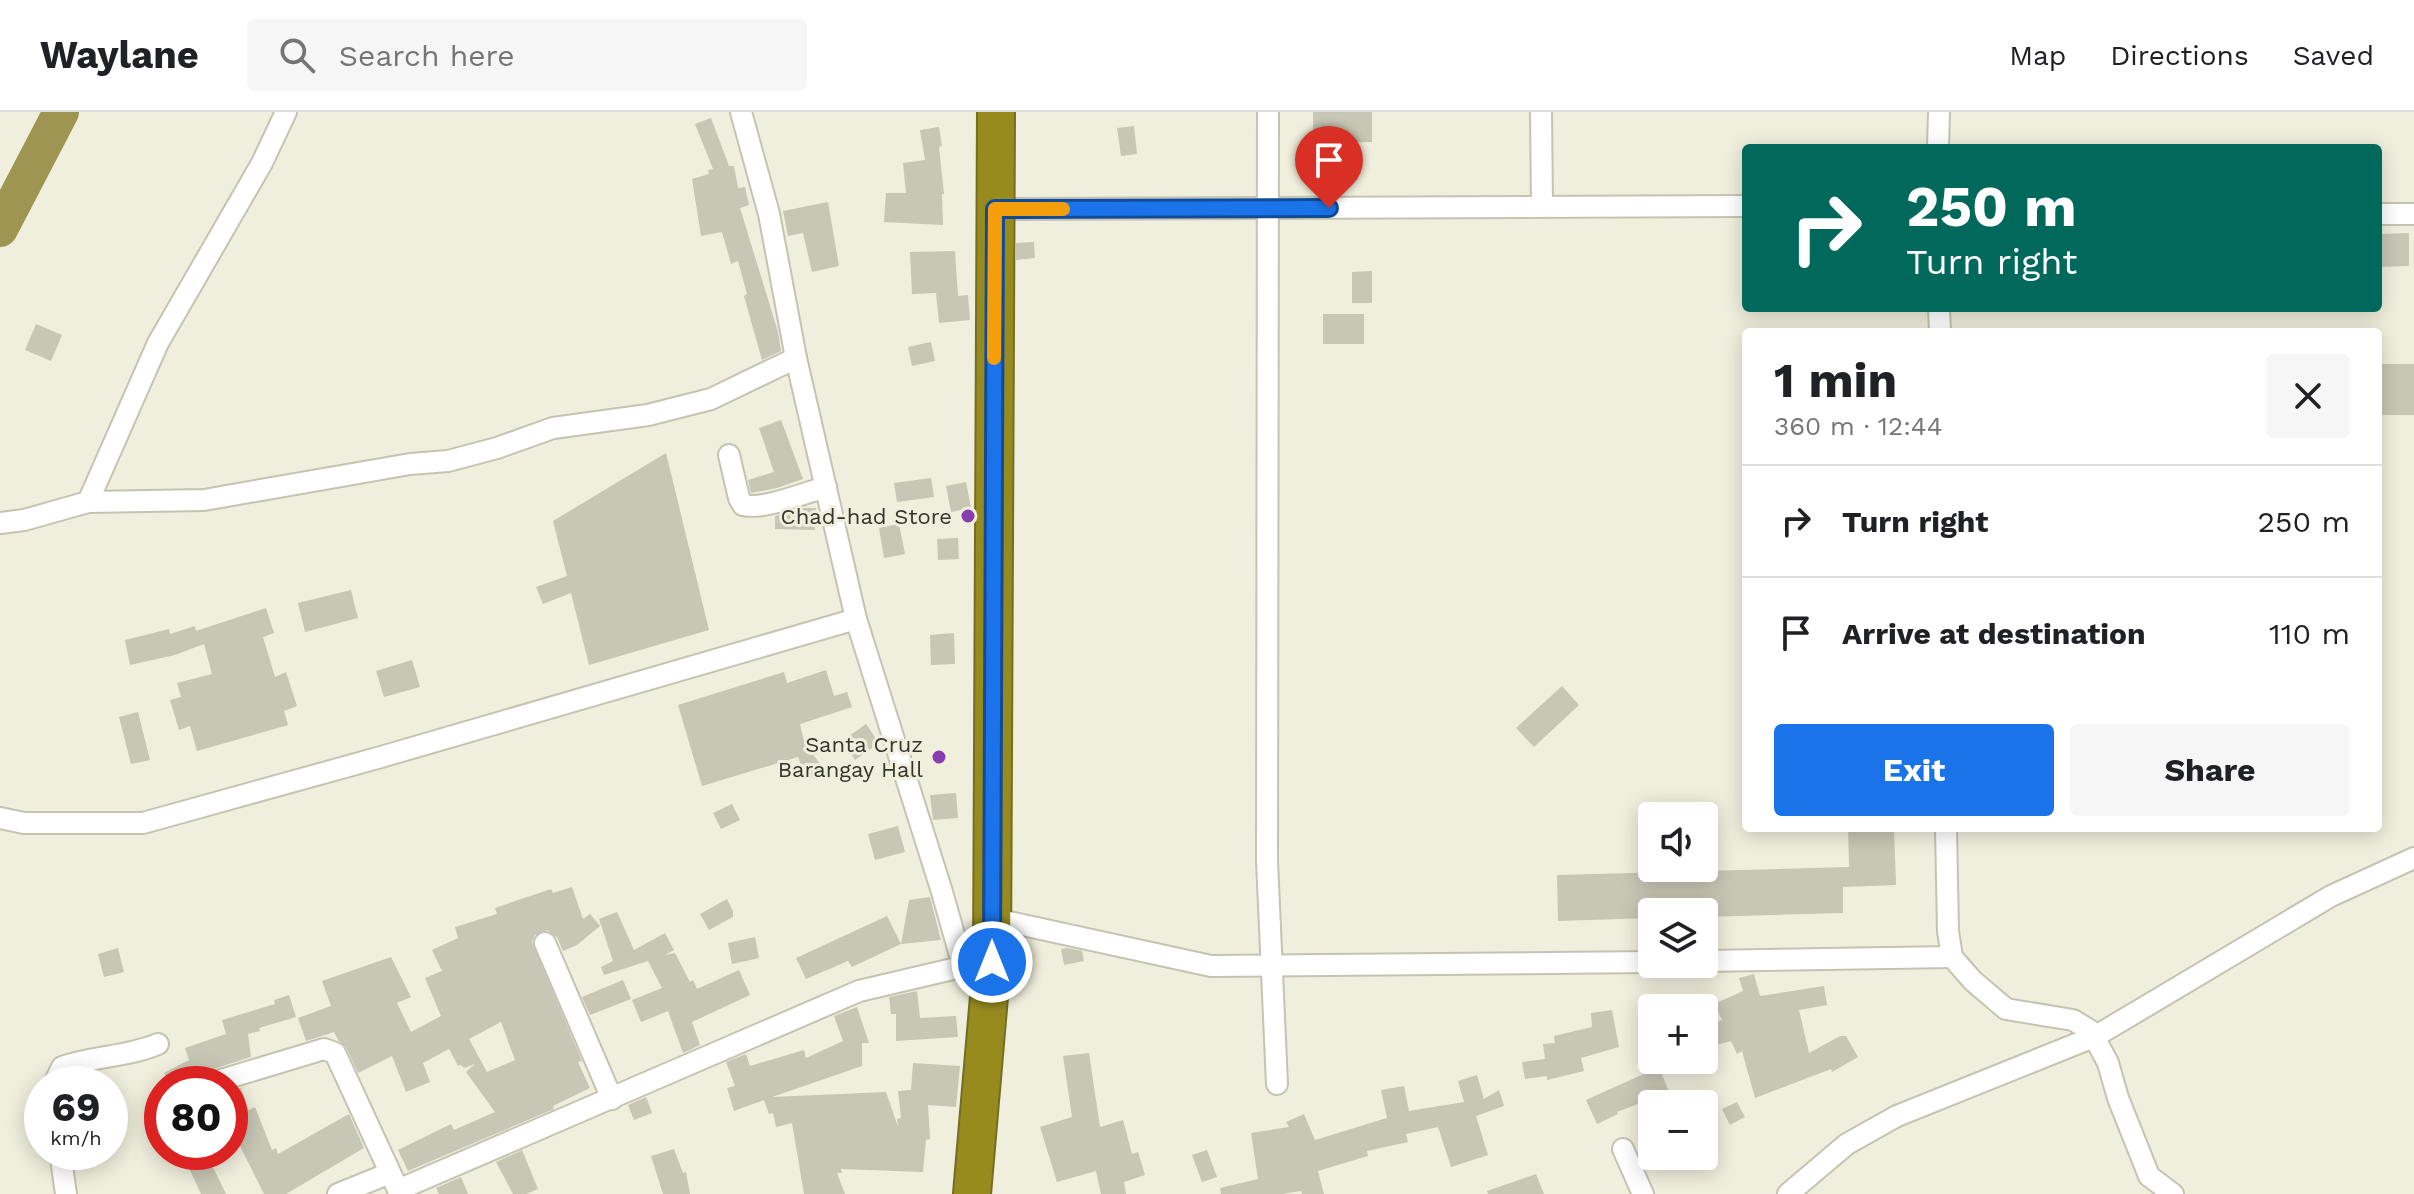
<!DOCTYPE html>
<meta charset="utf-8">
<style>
:root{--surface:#fff;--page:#f6f6f6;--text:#202124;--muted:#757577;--line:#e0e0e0;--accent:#1a73e8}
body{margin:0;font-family:"Work Sans",sans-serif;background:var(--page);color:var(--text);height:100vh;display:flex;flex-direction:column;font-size:30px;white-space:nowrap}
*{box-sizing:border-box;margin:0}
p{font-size:26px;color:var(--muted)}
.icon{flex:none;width:44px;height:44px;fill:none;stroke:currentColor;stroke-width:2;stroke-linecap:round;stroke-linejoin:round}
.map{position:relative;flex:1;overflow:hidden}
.details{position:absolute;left:1742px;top:216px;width:640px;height:504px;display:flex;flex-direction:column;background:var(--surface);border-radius:8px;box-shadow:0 4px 20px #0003}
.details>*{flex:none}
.guide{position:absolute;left:1742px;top:32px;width:640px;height:168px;border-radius:8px;box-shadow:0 4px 20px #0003;background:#00695c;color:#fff;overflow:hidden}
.buttons{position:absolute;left:1638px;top:690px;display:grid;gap:16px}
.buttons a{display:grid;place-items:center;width:80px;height:80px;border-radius:8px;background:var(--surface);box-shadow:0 4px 20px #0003;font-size:40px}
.speed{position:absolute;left:24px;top:954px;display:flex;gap:16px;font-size:40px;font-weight:700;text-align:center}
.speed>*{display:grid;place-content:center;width:104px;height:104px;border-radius:50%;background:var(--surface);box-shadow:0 4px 20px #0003;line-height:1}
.speed small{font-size:20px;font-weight:400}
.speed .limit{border:12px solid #d22;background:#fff;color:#111}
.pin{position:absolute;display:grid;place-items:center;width:68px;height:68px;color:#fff;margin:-82px -34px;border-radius:50% 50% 50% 0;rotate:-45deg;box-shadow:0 0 8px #0007}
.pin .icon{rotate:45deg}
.me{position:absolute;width:88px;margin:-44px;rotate:0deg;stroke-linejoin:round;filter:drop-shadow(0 0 6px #0008)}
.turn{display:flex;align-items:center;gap:28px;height:168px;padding:0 32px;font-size:36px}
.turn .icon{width:104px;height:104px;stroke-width:2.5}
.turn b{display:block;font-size:56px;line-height:68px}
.round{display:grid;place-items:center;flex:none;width:84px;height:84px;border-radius:8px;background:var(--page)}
.headline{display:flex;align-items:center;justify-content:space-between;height:136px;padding:0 32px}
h1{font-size:48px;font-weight:700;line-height:60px}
.cta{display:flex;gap:16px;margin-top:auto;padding:16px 32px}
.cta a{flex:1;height:92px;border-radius:8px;background:var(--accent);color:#fff;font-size:32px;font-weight:700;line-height:92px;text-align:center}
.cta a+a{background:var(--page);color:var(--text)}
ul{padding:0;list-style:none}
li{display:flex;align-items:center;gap:24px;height:112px;padding:0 32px;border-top:2px solid var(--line)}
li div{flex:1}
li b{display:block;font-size:30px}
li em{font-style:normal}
header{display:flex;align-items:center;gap:48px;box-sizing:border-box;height:112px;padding:0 40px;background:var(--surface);border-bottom:2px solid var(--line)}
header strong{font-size:38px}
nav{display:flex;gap:44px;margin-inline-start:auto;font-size:28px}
.search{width:560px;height:72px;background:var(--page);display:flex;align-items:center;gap:20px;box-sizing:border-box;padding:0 28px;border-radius:8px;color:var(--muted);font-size:30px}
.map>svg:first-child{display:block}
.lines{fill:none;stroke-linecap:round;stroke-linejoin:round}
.river{stroke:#9d9551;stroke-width:36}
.building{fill:#c8c6b4;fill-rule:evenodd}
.street-casing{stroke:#c5c3b1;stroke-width:24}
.highway-casing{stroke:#756d23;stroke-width:40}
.street{stroke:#fff;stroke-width:20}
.highway{stroke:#988b1e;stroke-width:36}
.route-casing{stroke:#114b97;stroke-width:20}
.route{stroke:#1a73e8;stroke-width:14}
.slow{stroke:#f59e0b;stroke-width:14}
.poi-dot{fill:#883dae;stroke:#f0eedc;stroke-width:3}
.labels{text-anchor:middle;stroke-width:6;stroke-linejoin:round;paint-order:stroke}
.poi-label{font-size:22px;fill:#35342d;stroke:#f0eedc;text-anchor:end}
</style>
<header>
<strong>Waylane</strong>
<div class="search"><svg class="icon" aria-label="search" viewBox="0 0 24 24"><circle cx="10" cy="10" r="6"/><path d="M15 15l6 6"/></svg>Search here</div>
<nav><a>Map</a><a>Directions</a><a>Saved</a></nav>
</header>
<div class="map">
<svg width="2414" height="1082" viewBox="0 0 2414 1082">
<rect width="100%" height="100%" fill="#f0eedc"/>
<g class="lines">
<!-- river -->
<path class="river" d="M0 117 61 0"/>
</g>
<!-- building -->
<g class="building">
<path d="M1313 0H1372V30L1313 31Z"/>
<path d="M711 6 729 54H734L738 76 745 75 749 93 740 96 778 220 781 239 762 248 744 184 747 182 738 149 731 152 722 120 701 124 692 67 709 62 708 58 713 57 695 12Z"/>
<path d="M1134 14 1137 42 1121 44 1117 16Z"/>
<path d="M939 15 942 34 939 35 944 82H942L943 113 884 110 886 81H906L903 51 925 48 920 18Z"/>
<path d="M828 90 839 154 812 160 803 121 788 124 783 99Z"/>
<path d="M2409 121V154L2378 155V122Z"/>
<path d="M1034 130 1035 146 1016 148V131Z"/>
<path d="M955 139 958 184 968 183 970 208 939 211 936 181 912 182 910 140Z"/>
<path d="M1372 159V191H1352V160Z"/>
<rect x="1323" y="202" width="41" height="30"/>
<path d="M36 212 62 223 51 249 25 238Z"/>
<path d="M931 230 935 249 912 254 908 235Z"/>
<rect x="2378" y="252" width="36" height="51"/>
<path d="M781 308 803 367 777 376 751 381 748 368 774 360 759 316Z"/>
<path d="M666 341 709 518 589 553 571 481 543 492 536 475 567 464 553 409Z"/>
<path d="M931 366 934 385 897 390 894 371Z"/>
<path d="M966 370 971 396 951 400 946 374Z"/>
<path d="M804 396H816L815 418 775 417V404Z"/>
<path d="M899 412 905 442 884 446 879 416Z"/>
<path d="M958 426 959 447 938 448 937 427Z"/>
<path d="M351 478 358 506 305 520 298 491Z"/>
<path d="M266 496 274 521 263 525 275 565 286 560 297 594 284 599 288 613 197 639 190 614 179 618 170 588 181 585 177 571 212 562 204 532 175 543 130 553 125 528 169 517 170 522 195 514 196 519Z"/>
<path d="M954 521 955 552 931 553 930 523Z"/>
<path d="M412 548 420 575 384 585 376 559Z"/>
<path d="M826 558 834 584 847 580 852 595 800 612 804 629 824 658 807 668 798 645 702 674 678 593 784 560 787 571Z"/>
<path d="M1562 574 1579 593 1534 635 1516 616Z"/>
<path d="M138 600 150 648 131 652 119 605Z"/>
<path d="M866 612 879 631 855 648 842 629Z"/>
<path d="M956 681 958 706 933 708 930 683Z"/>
<path d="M732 692 740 708 721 717 713 701Z"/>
<path d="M898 714 905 740 875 748 868 722Z"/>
<path d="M1848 716H1894L1896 773 1843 775V801L1704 805V800H1652V806L1558 809 1557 763 1849 755Z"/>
<path d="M572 775 583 807 590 802 600 814 577 833 563 839 557 825 547 818 535 823 532 830 582 949 578 950 590 976 553 994 554 997 408 1059 398 1038 451 1012 454 1018 495 1000 466 960 475 952 464 956 461 953 458 954 449 937 423 951 430 970 406 980 392 944 358 961 346 935 338 928 334 920 306 929 298 906 331 894 322 869 391 845 411 885 397 891 411 920 441 904 425 866 442 859 432 838 458 826 455 815 497 802 495 796 551 777 553 781ZM501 910 515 948 487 960 469 927Z"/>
<path d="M930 785 941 828 901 832 909 788Z"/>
<path d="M727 787 733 799V805L709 818 700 802Z"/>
<path d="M617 800 634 838 665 821 674 838 665 843 675 841 690 870 693 868 697 877 739 858 750 883 692 910 700 933 683 941 668 899 641 910 632 888 662 876 648 849 604 863 601 855 613 849 599 807Z"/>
<path d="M887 804 901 832 852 855 848 849 806 867 796 846Z"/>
<path d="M755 825 759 846 732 852 728 831Z"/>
<path d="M118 836 124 860 104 865 98 842Z"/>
<path d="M1067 836 1082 839 1084 849 1064 853 1061 837Z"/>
<path d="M1754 862 1760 884 1824 874 1827 893 1799 898 1809 941 1840 924H1846L1858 945 1832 960 1831 957 1755 986 1742 939 1737 942 1731 929 1704 936V915L1722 908 1714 892 1743 879 1739 866Z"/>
<path d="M623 868 631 887 590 903 582 885Z"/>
<path d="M917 879 920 906 956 904 958 925 896 929V902H891L889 885Z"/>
<path d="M289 883 296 905 259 916 260 919 248 922 251 945 204 960 198 964 195 972H169L164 961 189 948 185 936 226 922 222 908 275 892 274 888Z"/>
<path d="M857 895 869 931H862V954L772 985 886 980 898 1015 897 1007 901 1006 898 979 911 978 913 951 960 954 956 995 928 993 930 1027 926 1028 923 1060 841 1057 842 1061H837L845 1082H804L792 1011 776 1015 773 1001 769 1002 764 988 734 999 727 976 735 974 726 950 746 942 750 954 804 938 806 946 843 929 834 904Z"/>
<path d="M1612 898 1619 935 1581 946 1584 959 1547 968V964L1525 967 1522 950 1545 947 1543 932 1555 931 1554 924 1592 915 1591 901Z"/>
<path d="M1089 941 1100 1015 1123 1008 1132 1042 1138 1040 1145 1063 1124 1070 1126 1082H1101L1096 1059 1057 1070 1040 1015 1072 1005 1063 944Z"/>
<path d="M1659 955 1669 980 1617 1000 1618 1002 1597 1012 1586 988Z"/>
<path d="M1477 963 1484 987 1499 978 1504 994 1476 1004 1488 1043 1451 1055 1438 1015 1406 1022 1408 1030 1367 1039 1368 1044 1318 1059 1324 1082H1302L1301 1079 1282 1082H1221L1220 1076 1258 1067 1251 1021 1289 1015 1286 1010 1304 1002 1315 1028 1387 1006 1381 978 1404 974 1409 999 1464 990 1458 969Z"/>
<path d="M241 976 248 998 255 995 272 1038 276 1036 278 1042 349 1002 364 1036 286 1082H264L234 1022 230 1024V979Z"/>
<path d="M646 985 652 1001 634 1008 628 993Z"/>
<path d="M1737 990 1745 1005 1730 1013 1722 997Z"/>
<path d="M674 1037 683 1061 686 1060 690 1082H663L651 1044Z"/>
<path d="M522 1038 538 1077 526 1082H513L496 1050Z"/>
<path d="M1207 1038 1217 1065 1202 1070 1192 1043Z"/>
<path d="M208 1045 226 1082H201L188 1054Z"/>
<path d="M1536 1062 1544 1082H1488L1487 1079Z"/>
<path d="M461 1065 468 1082H439L436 1076Z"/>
</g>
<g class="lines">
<!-- street casing -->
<g class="street-casing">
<g id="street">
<path d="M741 0 769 102 796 246 856 507 942 780 963 854"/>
<path d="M1268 0 1267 749 1277 972"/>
<path d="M1541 0 1542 93"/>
<path d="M1938 36 1939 0"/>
<path d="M995 97 1746 94"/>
<path d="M2378 102H2414"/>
<path d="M1939 196 1940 220"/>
<path d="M729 343 739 386 743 393C764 398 804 381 826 375"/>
<path d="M88 390 204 388 410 352 448 349 497 336 553 316 648 303 711 287 796 246"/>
<path d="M0 411 24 408 88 390 158 231 262 51 286 0"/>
<path d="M0 706 24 711H143L381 645 856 507"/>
<path d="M1946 716 1948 819 1952 845 1973 869 2006 897 2073 908 2091 919 2108 951 2118 986 2149 1064 2173 1082"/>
<path d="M991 806 1211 854 1652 850"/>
<path d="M545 831 612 987"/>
<path d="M1704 849 1952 845"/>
<path d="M54 972 62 955C94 944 127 945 158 932"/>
<path d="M208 972 324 937 335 941 400 1082"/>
<path d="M1623 1037 1643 1082"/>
<path d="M60 1040 66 1082"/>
<path d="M398 1078 859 879 974 852"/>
<path d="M338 1082 390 1061"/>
<path d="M1788 1082 1847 1032 1897 1004 2096 924 2331 784 2414 746"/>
</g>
</g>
<!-- highway casing -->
<g class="highway-casing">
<path id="highway" d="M972 1082 992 850 996 0"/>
</g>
<!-- street -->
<use href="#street" class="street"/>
<!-- highway -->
<use href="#highway" class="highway"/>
</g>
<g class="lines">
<!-- route casing -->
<g class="route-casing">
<path id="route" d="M992 850 995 97 1329 96"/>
</g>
<!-- route -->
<use href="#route" class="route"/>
<!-- slow -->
<path class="slow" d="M994 246 995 97H1063"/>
</g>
<!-- markers -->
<g class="poi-dot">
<circle cx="968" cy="404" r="8"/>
<circle cx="939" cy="645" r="8"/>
</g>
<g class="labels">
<!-- poi labels -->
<g class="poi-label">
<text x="952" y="412">Chad-had Store</text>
<text x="923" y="640">Santa Cruz<tspan x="923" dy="25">Barangay Hall</tspan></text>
</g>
</g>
</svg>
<div class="buttons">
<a><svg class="icon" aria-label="sound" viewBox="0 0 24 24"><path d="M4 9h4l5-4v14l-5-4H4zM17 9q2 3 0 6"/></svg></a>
<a><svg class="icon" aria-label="layers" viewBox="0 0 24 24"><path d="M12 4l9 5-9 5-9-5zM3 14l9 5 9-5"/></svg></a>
<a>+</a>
<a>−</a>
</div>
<div class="speed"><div>69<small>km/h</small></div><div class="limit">80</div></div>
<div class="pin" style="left:1329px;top:96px;background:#d93025"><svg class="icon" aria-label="arrive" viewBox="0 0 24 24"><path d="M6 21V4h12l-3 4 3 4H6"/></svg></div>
<svg class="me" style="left:992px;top:850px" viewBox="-20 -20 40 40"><circle r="17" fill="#1a73e8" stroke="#fff" stroke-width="3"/><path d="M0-11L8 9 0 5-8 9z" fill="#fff"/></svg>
<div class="guide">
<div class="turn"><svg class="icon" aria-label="right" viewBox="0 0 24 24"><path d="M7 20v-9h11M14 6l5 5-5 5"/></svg><div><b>250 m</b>Turn right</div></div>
</div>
<section class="details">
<div class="headline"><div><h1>1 min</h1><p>360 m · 12:44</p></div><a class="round"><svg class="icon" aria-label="close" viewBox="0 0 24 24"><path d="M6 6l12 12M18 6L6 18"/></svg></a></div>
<ul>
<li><svg class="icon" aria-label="right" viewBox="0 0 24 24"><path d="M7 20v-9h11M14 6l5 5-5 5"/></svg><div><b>Turn right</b></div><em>250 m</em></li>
<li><svg class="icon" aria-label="arrive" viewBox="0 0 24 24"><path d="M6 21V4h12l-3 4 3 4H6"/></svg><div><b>Arrive at destination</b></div><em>110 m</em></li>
</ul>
<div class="cta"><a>Exit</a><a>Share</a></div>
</section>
</div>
